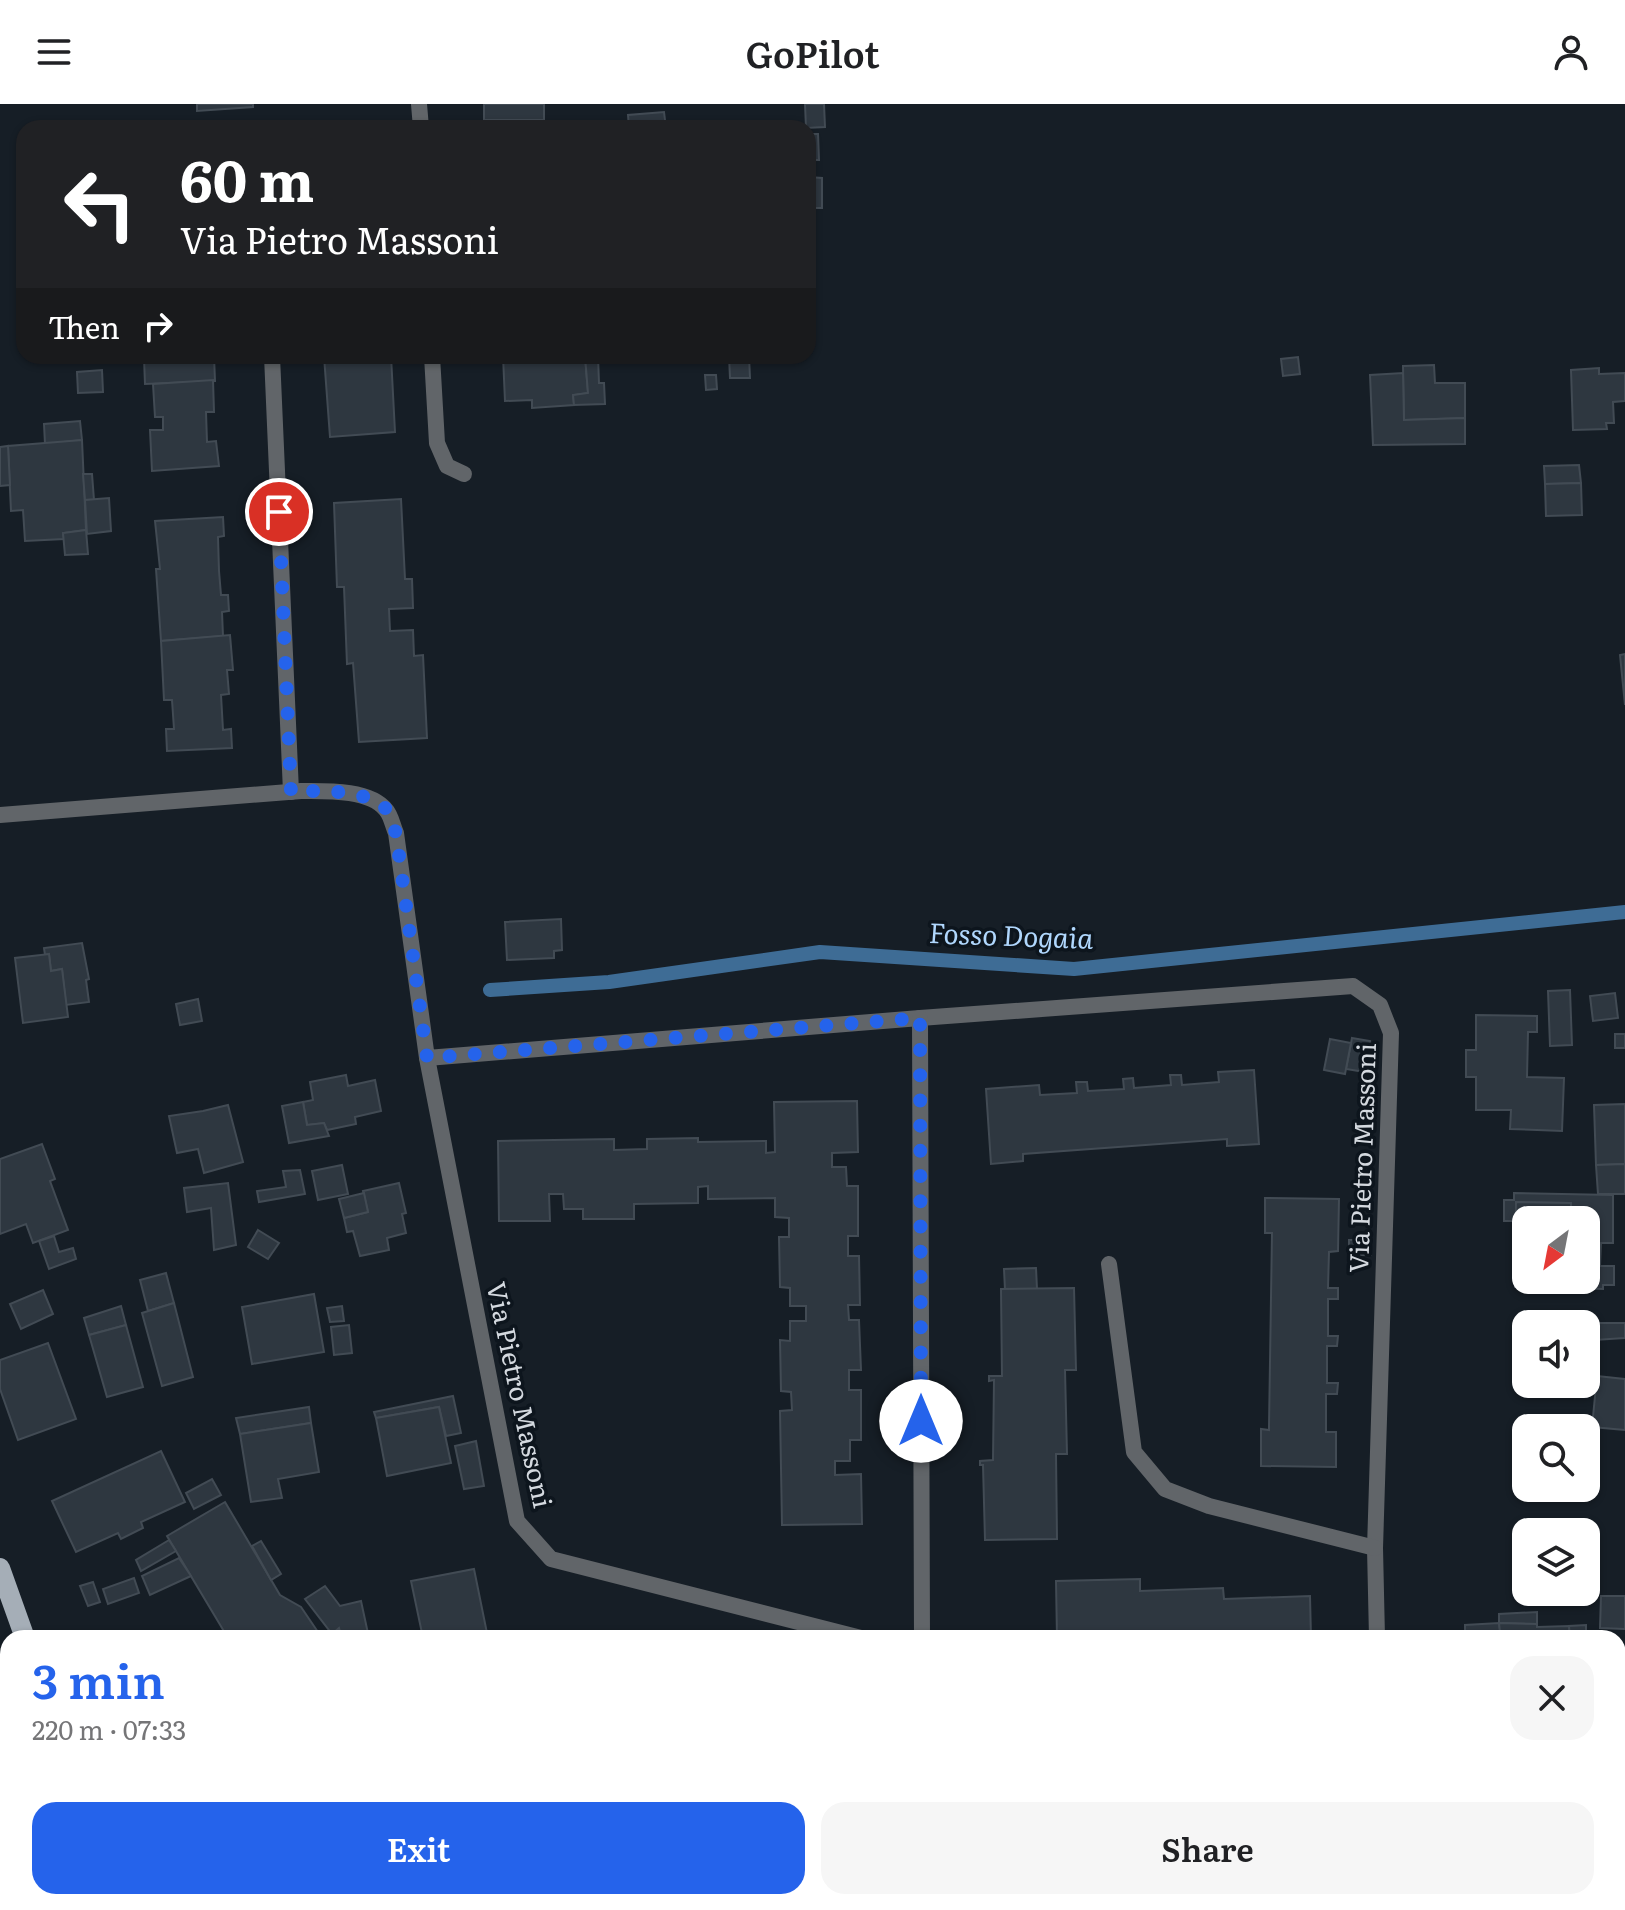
<!DOCTYPE html>
<meta charset="utf-8">
<style>
:root{--surface:#fff;--page:#f6f6f6;--text:#202124;--muted:#757577;--accent:#2563eb}
body{margin:0;font-family:Literata,serif;background:var(--page);color:var(--text);height:100vh;display:flex;flex-direction:column;font-size:30px;white-space:nowrap}
*{box-sizing:border-box;margin:0}
p{font-size:26px;color:var(--muted)}
.icon{flex:none;width:44px;height:44px;fill:none;stroke:currentColor;stroke-width:2;stroke-linecap:round;stroke-linejoin:round}
.map{position:relative;flex:1;overflow:hidden}
.drawer{position:absolute;left:0px;top:1526px;width:1626px;height:280px;display:flex;flex-direction:column;background:var(--surface);border-radius:24px 24px 0 0;box-shadow:0 2px 6px #0004}
.drawer>*{flex:none}
.banner{position:absolute;left:16px;top:16px;width:800px;height:244px;border-radius:24px;box-shadow:0 2px 6px #0004;background:#202124;color:#fff;overflow:hidden}
.needle{width:52px;rotate:212deg}
.buttons{position:absolute;left:1512px;top:1102px;display:grid;gap:16px}
.buttons a{display:grid;place-items:center;width:88px;height:88px;border-radius:16px;background:var(--surface);box-shadow:0 2px 6px #0004;font-size:40px}
.pin{position:absolute;display:grid;place-items:center;width:68px;height:68px;color:#fff;margin:-34px;border:4px solid #fff;border-radius:50%;box-shadow:0 2px 8px #0007}
.me{position:absolute;width:88px;margin:-44px;rotate:0deg;stroke-linejoin:round;filter:drop-shadow(0 0 6px #0008)}
.turn{display:flex;align-items:center;gap:28px;height:168px;padding:0 32px;font-size:36px}
.turn .icon{width:104px;height:104px;stroke-width:2.5}
.turn b{display:block;font-size:56px;line-height:68px}
.then{display:flex;align-items:center;height:76px;padding:0 32px;background:#0003;gap:16px;font-size:30px}
.round{display:grid;place-items:center;flex:none;width:84px;height:84px;border-radius:24px;background:var(--page)}
.summary{display:flex;align-items:center;justify-content:space-between;height:136px;padding:0 32px}
h1{font-size:48px;font-weight:600;line-height:60px;color:var(--accent)}
.primary-button{display:flex;gap:16px;margin-top:auto;padding:16px 32px}
.primary-button a{flex:1;height:92px;border-radius:24px;background:var(--accent);color:#fff;font-size:32px;font-weight:600;line-height:92px;text-align:center}
.primary-button a+a{background:var(--page);color:var(--text)}
header{display:flex;justify-content:space-between;align-items:center;height:104px;padding:0 32px;background:var(--surface);font-size:36px;font-weight:600}
.map>svg:first-child{display:block}
.lines{fill:none;stroke-linecap:round;stroke-linejoin:round}
.stream{stroke:#3e6c95;stroke-width:14}
.building{fill:#2e3740;stroke:#424b54;stroke-width:2}
.street{stroke:#616569;stroke-width:16}
.primary{stroke:#a5aeb7;stroke-width:20}
.route{stroke:#2563eb;stroke-width:14;stroke-dasharray:0 25.2}
.labels{text-anchor:middle;stroke-width:7;stroke-linejoin:round;paint-order:stroke}
.street-label{font-size:26px;fill:#d4d9df;stroke:#0d151d}
.water-label{font-size:28px;font-style:italic;fill:#b0d7fd;stroke:#0d151d}
</style>
<header><svg class="icon" aria-label="menu" viewBox="0 0 24 24"><path d="M4 6h16M4 12h16M4 18h16"/></svg>GoPilot<svg class="icon" aria-label="person" viewBox="0 0 24 24"><circle cx="12" cy="8" r="4"/><path d="M4 21q1-7 8-7t8 7"/></svg></header>
<div class="map">
<svg width="1625" height="1806" viewBox="0 0 1625 1806">
<rect width="100%" height="100%" fill="#161e26"/>
<g class="lines">
<!-- stream -->
<path class="stream" d="M490 886 609 878 820 848 1074 865 1625 808"/>
</g>
<!-- building -->
<g class="building">
<path d="M197 0H253V3L197 7Z"/>
<rect x="484" y="0" width="60" height="16"/>
<path d="M805 0H824L825 23 806 24Z"/>
<path d="M664 8 666 24H629L628 11Z"/>
<path d="M628 18 629 24H597V21Z"/>
<path d="M808 30H818L819 56H808Z"/>
<path d="M808 73 822 74V104H808Z"/>
<path d="M153 252H214L215 277 145 280 144 254Z"/>
<path d="M324 252H391L395 328 330 333Z"/>
<path d="M503 252H585L588 289 573 291 574 301 532 304V296L505 297Z"/>
<path d="M585 252H598L599 279H604L605 300 574 301 573 291 588 289Z"/>
<path d="M729 252H749L750 274H730Z"/>
<path d="M1298 253 1300 270 1283 272 1281 255Z"/>
<path d="M1434 261 1435 279H1465V314L1404 316 1403 262Z"/>
<path d="M1599 264V270L1625 269V297L1613 298 1614 319H1606L1607 325 1573 326 1571 266Z"/>
<path d="M102 266 103 288 78 289 77 268Z"/>
<path d="M1403 269 1404 316 1465 314V340L1373 341 1370 271Z"/>
<path d="M705 271H716L717 285 706 286Z"/>
<path d="M213 276 214 308H206L207 338 216 337 219 362 152 367 150 326H163V313H155L153 280Z"/>
<path d="M80 317 82 336 45 340 44 320Z"/>
<path d="M82 336 86 426 63 429 64 435 25 437 23 406 11 407 8 342Z"/>
<path d="M8 342 10 381 0 382V343Z"/>
<path d="M1579 361 1581 379 1545 380 1544 362Z"/>
<path d="M83 370H92L94 396H85Z"/>
<path d="M1581 379 1582 411 1546 412 1545 380Z"/>
<path d="M109 394 111 427 87 430 85 396Z"/>
<path d="M401 395 405 475H412L413 504 389 505 390 527 413 526 414 552 423 551 427 634 359 638 353 559 347 560 344 483H337L334 399Z"/>
<path d="M223 413 224 432 218 433 219 467 221 491H228L229 507 222 508 223 532 161 537 156 465H160L155 417Z"/>
<path d="M86 426 88 450 65 451 63 429Z"/>
<path d="M230 531 233 566H227L229 590 221 591 223 626 231 625 232 644 167 647 166 625H174L172 596H164L161 537Z"/>
<path d="M1625 550V601L1620 551Z"/>
<path d="M561 815 562 846 554 847V854L507 856 505 818Z"/>
<path d="M82 839 89 875 86 876 89 898 66 901 62 865 51 867 49 850 45 851 44 844Z"/>
<path d="M49 850 51 867 62 865 68 913 23 919 15 854Z"/>
<path d="M1570 886 1572 941 1550 942 1548 887Z"/>
<path d="M1615 889 1618 914 1593 917 1590 892Z"/>
<path d="M198 895 202 917 180 921 176 900Z"/>
<path d="M1476 911 1537 912V928H1528L1527 973 1564 974 1562 1027 1510 1025 1511 1006H1476V973H1466V946H1476Z"/>
<rect x="1615" y="930" width="10" height="14"/>
<path d="M1352 934 1370 937 1365 968 1346 965Z"/>
<path d="M1330 935 1351 939 1345 970 1324 966Z"/>
<path d="M1254 966 1259 1040 1227 1042V1035L1023 1050V1057L991 1060 986 985 1039 981 1040 991 1077 989 1076 978H1087L1088 987 1124 985 1123 975 1133 974 1134 984 1171 981 1170 971H1181L1182 981 1219 978 1218 968Z"/>
<path d="M346 971 348 982 375 976 381 1007 355 1013 356 1020 327 1026 324 1019 307 1021 303 998 313 996 310 978Z"/>
<path d="M857 997 858 1048 832 1049V1063H846L847 1082H858V1132H848V1152H859L860 1201H848L849 1216H859L861 1266H849V1286H861V1336H850V1357H835V1371L861 1370 862 1420 782 1421 780 1307 792 1306 791 1288 781 1287 780 1236 790 1237V1217H806V1202H790V1184L780 1183 779 1133H789V1114L775 1113V1094L708 1095V1082L698 1083V1099L634 1100V1115H583V1105H564L563 1090H549L550 1117H499L498 1037 614 1035V1046L647 1045V1035L698 1034V1038L766 1037V1049L775 1048 774 998Z"/>
<path d="M303 998 307 1021 324 1019 329 1032 289 1039 282 1002Z"/>
<path d="M1625 1000V1060L1596 1061 1594 1001Z"/>
<path d="M228 1001 243 1058 204 1069 198 1045 177 1049 169 1012 203 1007Z"/>
<path d="M42 1040 55 1075 50 1077 68 1126 33 1139 26 1120 0 1130V1055Z"/>
<path d="M1625 1060V1090H1598L1596 1061Z"/>
<path d="M342 1061 348 1090 318 1096 312 1067Z"/>
<path d="M300 1066 305 1090 259 1098 257 1087 286 1083 283 1067Z"/>
<path d="M228 1079 236 1141 214 1146 211 1104 187 1108 184 1084Z"/>
<path d="M399 1079 406 1109 402 1110 406 1129 387 1134 389 1146 360 1152 353 1127 347 1128 344 1114 368 1108 363 1087Z"/>
<path d="M364 1089 368 1108 344 1114 339 1095Z"/>
<path d="M1514 1089 1613 1091V1139H1601L1600 1162H1614V1181H1603V1185L1570 1184V1176H1586V1116H1571V1099L1516 1098V1117H1504V1096H1514Z"/>
<path d="M1265 1094 1339 1095 1338 1147 1329 1148 1328 1184H1338V1195H1328V1232H1338L1337 1242H1327V1279H1338L1337 1290H1326V1328H1336V1363L1261 1362V1325L1269 1326V1322L1272 1129H1265Z"/>
<path d="M1516 1098 1571 1099V1116H1526V1176H1570V1184L1515 1183Z"/>
<path d="M258 1126 279 1139 268 1155 248 1143Z"/>
<path d="M54 1132 59 1148 73 1144 76 1155 49 1165 39 1137Z"/>
<rect x="1349" y="1136" width="22" height="15"/>
<path d="M1036 1164 1037 1185 1005 1186 1004 1165Z"/>
<path d="M166 1169 174 1199 148 1207 140 1176Z"/>
<path d="M1074 1184 1076 1266H1065L1067 1350H1056L1057 1435 985 1436 983 1361H980V1357L993 1356 994 1276 989 1277V1272H1002L1001 1185Z"/>
<path d="M43 1186 53 1210 21 1225 10 1200Z"/>
<path d="M314 1190 324 1248 252 1260 242 1203Z"/>
<path d="M174 1199 193 1273 162 1282 142 1209Z"/>
<path d="M121 1202 126 1221 89 1231 84 1214Z"/>
<path d="M342 1202 344 1217 330 1218 327 1204Z"/>
<path d="M1596 1219H1625V1234L1595 1236Z"/>
<path d="M126 1221 143 1283 107 1293 89 1231Z"/>
<path d="M349 1221 352 1249 334 1251 331 1223Z"/>
<path d="M48 1239 76 1315 18 1336 0 1285V1256Z"/>
<path d="M1597 1272 1625 1275V1326L1592 1323Z"/>
<path d="M453 1292 461 1329 446 1332 439 1303 376 1314 374 1308Z"/>
<path d="M309 1303 311 1319 240 1330 236 1314Z"/>
<path d="M439 1303 451 1359 387 1372 376 1314Z"/>
<path d="M311 1319 319 1368 278 1375 282 1394 251 1398 240 1330Z"/>
<path d="M476 1337 484 1382 464 1385 455 1342Z"/>
<path d="M161 1347 185 1398 141 1418 143 1424 121 1435 118 1429 76 1448 52 1397Z"/>
<path d="M212 1375 221 1391 194 1405 186 1389Z"/>
<path d="M225 1398 280 1491 301 1503 322 1534H228L167 1432Z"/>
<path d="M169 1436 176 1447 141 1467 136 1456Z"/>
<path d="M261 1437 281 1470 271 1476 252 1442Z"/>
<path d="M179 1454 191 1472 150 1491 142 1472Z"/>
<path d="M474 1465 488 1534H423L411 1477Z"/>
<path d="M134 1474 139 1489 108 1500 103 1485Z"/>
<path d="M1140 1475V1487L1223 1484 1224 1495 1310 1492 1311 1534H1057L1056 1477Z"/>
<path d="M93 1478 100 1498 88 1502 80 1482Z"/>
<path d="M325 1482 340 1502 361 1497 369 1534H342L339 1524 332 1530 305 1495Z"/>
<path d="M1601 1492H1625V1525L1600 1524Z"/>
<path d="M1537 1508V1520L1499 1519V1510Z"/>
<path d="M1499 1519 1500 1528H1490V1534H1465V1521Z"/>
<path d="M1499 1519 1537 1520V1523L1569 1522 1570 1534H1490V1528H1500Z"/>
<path d="M1586 1521V1534H1570L1569 1522Z"/>
<path d="M180 1798H230L208 1806H184Z"/>
<path d="M243 1798H306L307 1800 293 1806H246Z"/>
<path d="M445 1798H523L524 1806H446Z"/>
<path d="M598 1798H637L635 1806H596Z"/>
<path d="M1046 1798H1150V1806H1067V1801H1046Z"/>
<path d="M1527 1798H1586V1806H1526Z"/>
<path d="M1204 1800H1233V1806H1203Z"/>
<path d="M1233 1800 1312 1802V1806H1233Z"/>
</g>
<g class="lines">
<!-- street -->
<g class="street">
<path d="M419 0 421 24"/>
<path d="M272 252 291 688"/>
<path d="M432 252 437 339 447 362 464 370"/>
<path d="M0 711 301 687C324 687 370 685 386 706 391 711 393 723 396 729L427 954 920 914 1353 882 1380 901 1391 929 1375 1444 1377 1534"/>
<path d="M920 914 922 1534"/>
<path d="M427 954 517 1417 551 1455 861 1534"/>
<path d="M1109 1160 1134 1348 1165 1385 1209 1402 1375 1444"/>
<path d="M0 1765 8 1772"/>
<path d="M39 1798 49 1806"/>
<path d="M1165 1806V1798"/>
<path d="M1380 1806V1798"/>
</g>
<!-- primary -->
<g class="primary">
<path d="M0 1464 25 1534"/>
<path d="M108 1798 110 1806"/>
</g>
</g>
<g class="lines">
<!-- route -->
<path class="route" d="M279 408 291 688C315 686 368 685 386 705 391 710 393 723 396 729L427 954 920 914 921 1317"/>
</g>
<g class="labels">
<!-- street labels -->
<g class="street-label">
<text transform="translate(1363 1054) rotate(-88)" y="9">Via Pietro Massoni</text>
<text transform="translate(519 1291) rotate(78)" y="9">Via Pietro Massoni</text>
</g>
<!-- water labels -->
<g class="water-label">
<text transform="translate(1011 832) rotate(2)" y="10">Fosso Dogaia</text>
</g>
</g>
</svg>
<div class="buttons">
<a><svg class="needle" viewBox="-14 -14 28 28"><path d="M0-13l5 13h-10z" fill="#e53935"/><path d="M0 13l5-13h-10z" fill="#757577"/></svg></a>
<a><svg class="icon" aria-label="sound" viewBox="0 0 24 24"><path d="M4 9h4l5-4v14l-5-4H4zM17 9q2 3 0 6"/></svg></a>
<a><svg class="icon" aria-label="search" viewBox="0 0 24 24"><circle cx="10" cy="10" r="6"/><path d="M15 15l6 6"/></svg></a>
<a><svg class="icon" aria-label="layers" viewBox="0 0 24 24"><path d="M12 4l9 5-9 5-9-5zM3 14l9 5 9-5"/></svg></a>
</div>
<div class="pin" style="left:279px;top:408px;background:#d93025"><svg class="icon" aria-label="arrive" viewBox="0 0 24 24"><path d="M6 21V4h12l-3 4 3 4H6"/></svg></div>
<svg class="me" style="left:921px;top:1317px" viewBox="-20 -20 40 40"><circle r="19" fill="#fff"/><path d="M0-13L10 11 0 6-10 11z" fill="#2563eb"/></svg>
<div class="banner">
<div class="turn"><svg class="icon" aria-label="left" viewBox="0 0 24 24"><path d="M17 20v-9H6M10 6l-5 5 5 5"/></svg><div><b>60 m</b>Via Pietro Massoni</div></div>
<div class="then">Then<svg class="icon" aria-label="right" viewBox="0 0 24 24"><path d="M7 20v-9h11M14 6l5 5-5 5"/></svg></div>
</div>
<section class="drawer">
<div class="summary"><div><h1>3 min</h1><p>220 m · 07:33</p></div><a class="round"><svg class="icon" aria-label="close" viewBox="0 0 24 24"><path d="M6 6l12 12M18 6L6 18"/></svg></a></div>
<div class="primary-button"><a>Exit</a><a>Share</a></div>
</section>
</div>
